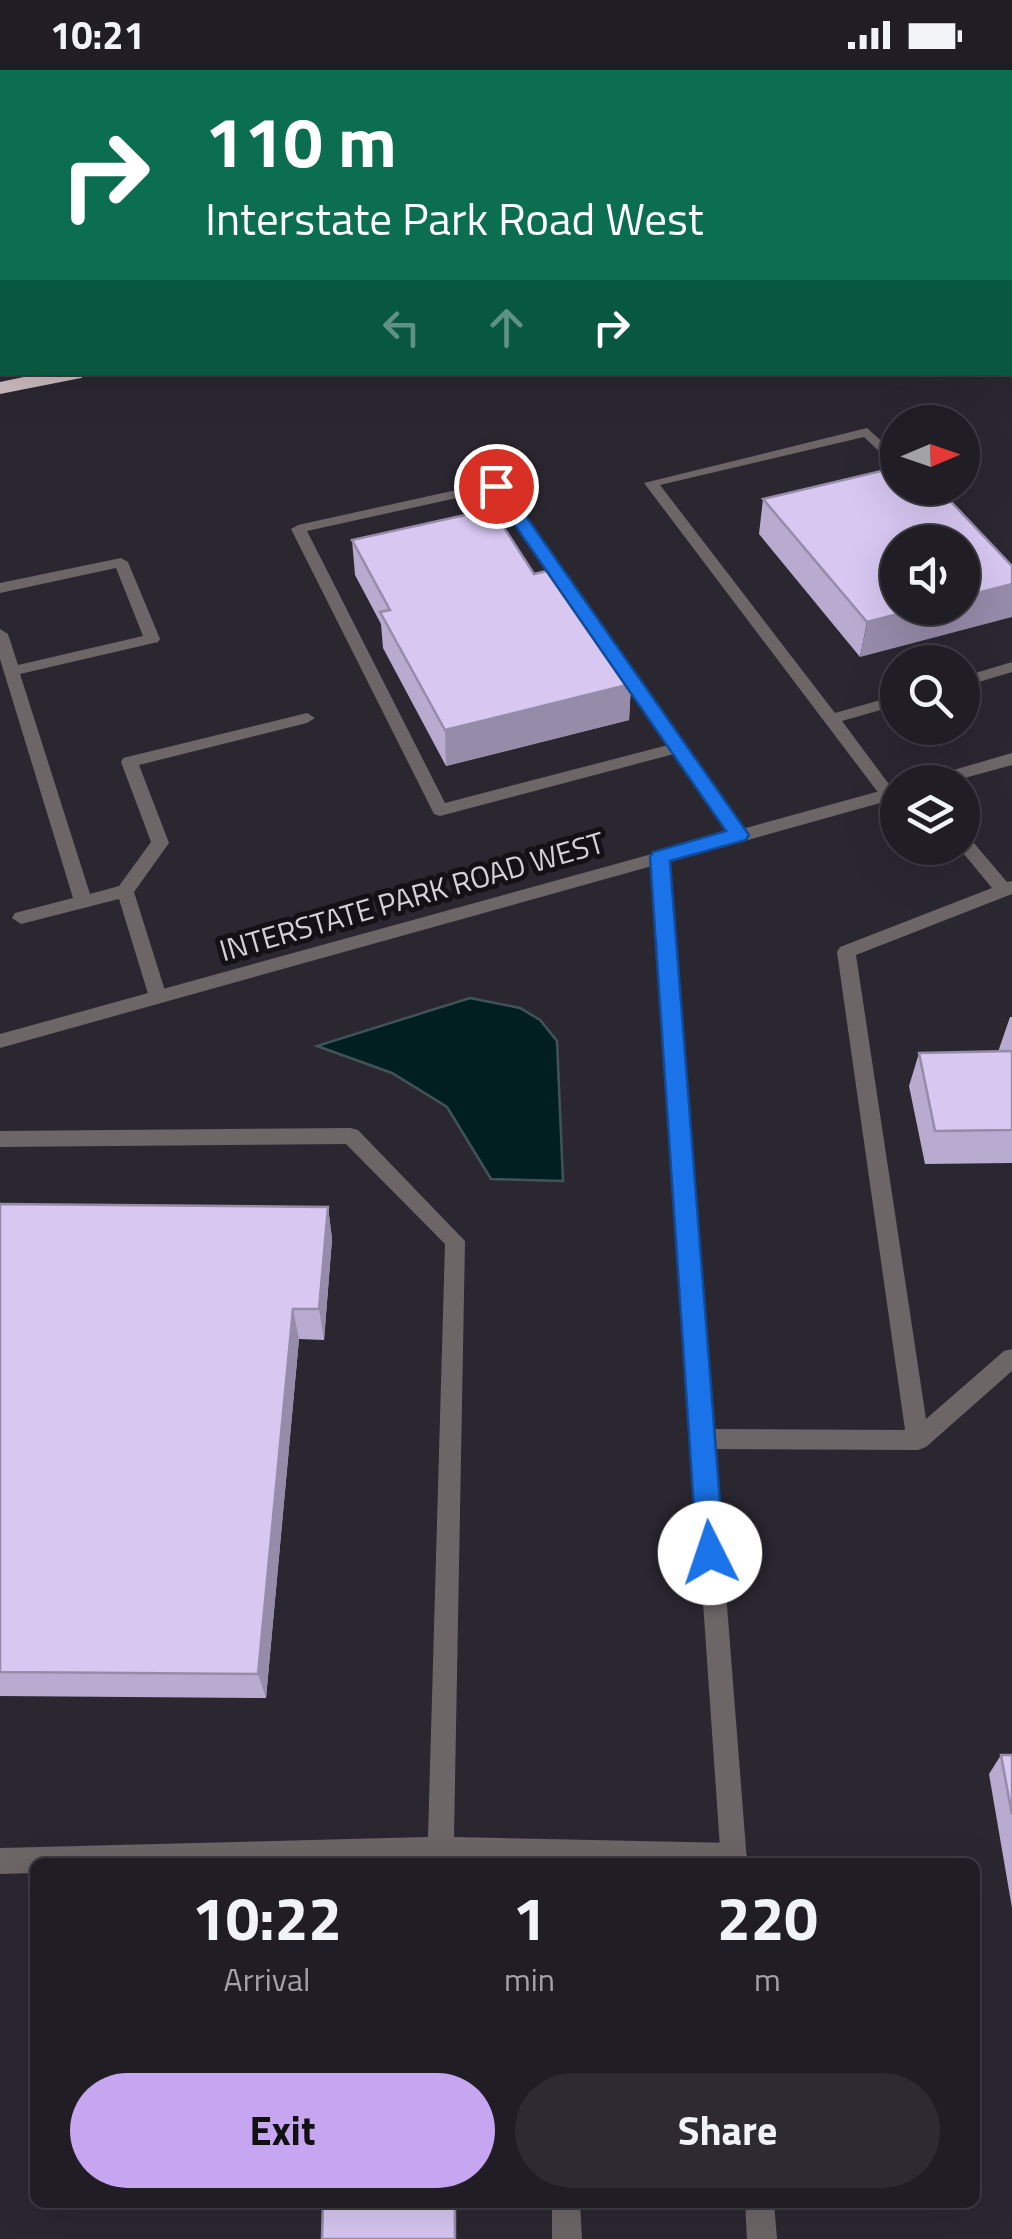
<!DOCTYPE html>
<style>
:root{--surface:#201d25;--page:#2d2a32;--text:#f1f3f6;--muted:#a2a2a7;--line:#3d3b42;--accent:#c6a6f0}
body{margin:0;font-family:"Titillium Web",sans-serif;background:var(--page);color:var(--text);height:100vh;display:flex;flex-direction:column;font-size:38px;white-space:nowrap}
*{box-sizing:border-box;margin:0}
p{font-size:32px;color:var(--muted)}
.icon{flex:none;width:55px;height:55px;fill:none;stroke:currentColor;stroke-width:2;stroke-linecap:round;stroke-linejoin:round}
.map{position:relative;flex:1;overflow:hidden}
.panel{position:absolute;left:30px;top:1788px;width:950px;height:350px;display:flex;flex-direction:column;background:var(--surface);border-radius:15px;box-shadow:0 10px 40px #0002,0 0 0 2px var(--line)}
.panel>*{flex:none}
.banner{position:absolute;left:0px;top:0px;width:1012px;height:305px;box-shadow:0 10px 40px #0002,0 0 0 2px var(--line);background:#0b6e4f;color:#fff;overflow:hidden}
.needle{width:65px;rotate:88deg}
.buttons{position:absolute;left:880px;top:335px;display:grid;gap:20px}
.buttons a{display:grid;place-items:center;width:100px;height:100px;border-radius:50%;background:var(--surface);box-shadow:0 10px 40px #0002,0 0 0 2px var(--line);font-size:50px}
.pin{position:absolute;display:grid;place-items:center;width:85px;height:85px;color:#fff;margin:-42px;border:5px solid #fff;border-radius:50%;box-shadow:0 2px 10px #0007}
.me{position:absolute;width:110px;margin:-55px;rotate:356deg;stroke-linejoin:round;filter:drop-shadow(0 0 8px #0008)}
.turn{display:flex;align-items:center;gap:35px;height:210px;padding:0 40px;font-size:45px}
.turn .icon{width:130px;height:130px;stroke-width:2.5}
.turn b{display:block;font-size:70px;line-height:85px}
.lanes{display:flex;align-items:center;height:95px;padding:0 40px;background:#0003;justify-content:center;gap:50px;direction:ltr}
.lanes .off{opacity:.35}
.eta{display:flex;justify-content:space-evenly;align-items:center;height:170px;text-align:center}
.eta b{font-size:60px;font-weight:700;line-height:70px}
.action{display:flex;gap:20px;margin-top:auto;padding:20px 40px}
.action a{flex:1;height:115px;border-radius:60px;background:var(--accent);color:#111;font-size:40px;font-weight:700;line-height:115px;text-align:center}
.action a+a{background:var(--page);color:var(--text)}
.status{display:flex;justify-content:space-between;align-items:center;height:70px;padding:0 50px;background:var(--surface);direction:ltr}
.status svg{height:28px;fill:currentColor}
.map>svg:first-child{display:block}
.water{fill:#011f21;stroke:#405458;stroke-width:2.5}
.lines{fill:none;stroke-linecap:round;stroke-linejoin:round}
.lane{fill:#6c6667;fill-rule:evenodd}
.street{fill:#6c6667;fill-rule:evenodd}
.highway{fill:#cababe;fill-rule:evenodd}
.wall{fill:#b9abcf}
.shaded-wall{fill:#968ba9}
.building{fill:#d7c7f1;stroke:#968ba9;stroke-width:2.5}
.route{fill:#1a73e8;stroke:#114b97;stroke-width:2.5}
.labels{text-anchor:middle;stroke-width:10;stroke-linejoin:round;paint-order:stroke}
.street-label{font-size:30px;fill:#d3d1d8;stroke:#131116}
</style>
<div class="status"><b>10:21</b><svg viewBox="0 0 49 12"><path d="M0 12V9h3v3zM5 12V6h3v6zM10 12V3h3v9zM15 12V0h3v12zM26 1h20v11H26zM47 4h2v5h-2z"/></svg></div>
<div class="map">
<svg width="1012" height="2169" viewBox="0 0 1012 2169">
<rect width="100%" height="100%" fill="#2b2731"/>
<!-- water -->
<path class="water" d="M470 928 520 938 540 950 557 971 563 1111 491 1109 447 1037 392 1003 317 976Z"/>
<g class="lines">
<!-- lane -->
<g class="lane">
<path d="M2 117V125L0 126V118Z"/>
<rect x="1010" y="278" width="2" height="8"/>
<path d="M1010 298H1012V308L1004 302H1010Z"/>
<path d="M867 358 898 386V399L864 367 660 415 835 643 898 625V635L842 651 897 725 889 731 883 729 644 413Z"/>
<path d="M497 411 502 412 745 761 748 765 745 769H733L674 684 440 746 434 744 291 459 298 455ZM493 420 668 675 445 733 307 461Z"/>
<path d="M121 488 128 492 160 569 158 572 20 604 90 824 119 816 151 772 121 692 123 688 307 643 315 648 307 653 139 695 169 773 134 822 167 927 158 934 149 927 119 829 21 854 12 848 15 843 73 828 0 589V559L8 564 18 595 143 566 116 498 0 523V513Z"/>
<path d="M1012 592V602L962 617V607Z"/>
<path d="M962 764 968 766 1007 812 1012 811V824L856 885 926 1349 1004 1281 1012 1279V1301L926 1377 918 1380 701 1379 693 1376 690 1369 693 1362 701 1359 905 1360 837 882 840 877 992 818 959 778H962Z"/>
<path d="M351 1058 358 1060 465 1171 454 1767 734 1773 743 1777 747 1786 744 1792H35V1803L0 1804V1778L428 1767 445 1174 346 1074 0 1077V1061Z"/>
<path d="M552 2132H580L582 2169H552Z"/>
</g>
<!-- street -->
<g class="street">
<path d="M1012 683V695L950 712H924L926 708Z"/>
<path d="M898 716V728L669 792 747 1792H721L652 796 0 978V964Z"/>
<path d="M745 2132H774L777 2169H747Z"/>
</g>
<!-- highway -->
<g class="highway">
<rect x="1010" y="33" width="2" height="10"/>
<rect x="1010" y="111" width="2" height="10"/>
<path d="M2 218V230L0 231V219Z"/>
<path d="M48 302H91L81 308 0 324V312Z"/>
</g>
</g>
<!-- wall -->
<g class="wall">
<path d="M898 397 860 587 759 464 763 429Z"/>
<path d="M352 470 534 504 631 614 629 650 446 696 383 578 381 554 355 505Z"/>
<path d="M1010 947H1012V1093L925 1094 909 1016 919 983 998 982Z"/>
<path d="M0 1134 328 1137 332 1169 324 1270 299 1269 266 1628 0 1626Z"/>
<path d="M1001 1685H1012V1838L989 1704Z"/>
</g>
<!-- shaded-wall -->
<g class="shaded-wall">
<path d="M1012 514V547L860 587 867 552 921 538H962V527Z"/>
<path d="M631 614 629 650 446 696 445 660Z"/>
<path d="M328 1137 332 1169 324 1270 319 1239Z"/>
<path d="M293 1239 299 1269 266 1628 258 1604Z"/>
</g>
<!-- building -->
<g class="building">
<path d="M898 397V418H938L1012 496V514L962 527V472H898V538H921L867 552 763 429Z"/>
<path d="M492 439 534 504 555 499 631 614 445 660 380 542 390 540 352 470Z"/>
<path d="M1012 981V1060L935 1061 919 983Z"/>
<path d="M0 1134 328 1137 319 1239H293L258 1604 0 1602Z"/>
<path d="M1001 1685H1012V1745Z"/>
<path d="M323 2132H455V2169H322Z"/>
</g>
<!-- route -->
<path class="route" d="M491 412H502L749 765 746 770 670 791 724 1483 720 1492 710 1495 701 1492 697 1483 650 787 653 782 726 761 488 416Z"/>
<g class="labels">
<!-- street labels -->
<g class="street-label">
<text transform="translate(412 827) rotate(-16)" y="10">INTERSTATE PARK ROAD WEST</text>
</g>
</g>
</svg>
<div class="buttons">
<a><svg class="needle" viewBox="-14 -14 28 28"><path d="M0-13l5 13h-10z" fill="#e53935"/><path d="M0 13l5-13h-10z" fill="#a2a2a7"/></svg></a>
<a><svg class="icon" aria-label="sound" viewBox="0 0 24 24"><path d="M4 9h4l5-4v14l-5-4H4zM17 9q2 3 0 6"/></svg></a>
<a><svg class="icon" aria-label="search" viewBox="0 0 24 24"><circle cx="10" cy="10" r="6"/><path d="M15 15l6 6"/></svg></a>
<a><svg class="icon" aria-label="layers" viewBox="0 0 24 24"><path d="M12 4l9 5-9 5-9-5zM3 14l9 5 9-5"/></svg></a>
</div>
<div class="pin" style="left:496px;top:416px;background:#d93025"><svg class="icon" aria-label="arrive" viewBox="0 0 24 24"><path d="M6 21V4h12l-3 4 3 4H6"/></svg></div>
<svg class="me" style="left:710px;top:1483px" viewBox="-20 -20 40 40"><circle r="19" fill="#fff"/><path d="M0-13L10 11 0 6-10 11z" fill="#1a73e8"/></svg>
<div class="banner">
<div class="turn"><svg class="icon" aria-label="right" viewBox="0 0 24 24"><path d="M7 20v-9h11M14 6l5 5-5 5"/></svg><div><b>110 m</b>Interstate Park Road West</div></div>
<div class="lanes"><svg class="icon off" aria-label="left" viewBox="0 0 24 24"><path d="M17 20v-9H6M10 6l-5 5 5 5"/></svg><svg class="icon off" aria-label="ahead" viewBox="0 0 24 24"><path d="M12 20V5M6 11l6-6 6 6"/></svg><svg class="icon" aria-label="right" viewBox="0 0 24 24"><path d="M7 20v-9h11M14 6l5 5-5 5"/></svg></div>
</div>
<section class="panel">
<div class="eta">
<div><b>10:22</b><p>Arrival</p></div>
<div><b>1</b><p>min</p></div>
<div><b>220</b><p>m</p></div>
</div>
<div class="action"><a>Exit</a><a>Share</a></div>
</section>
</div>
